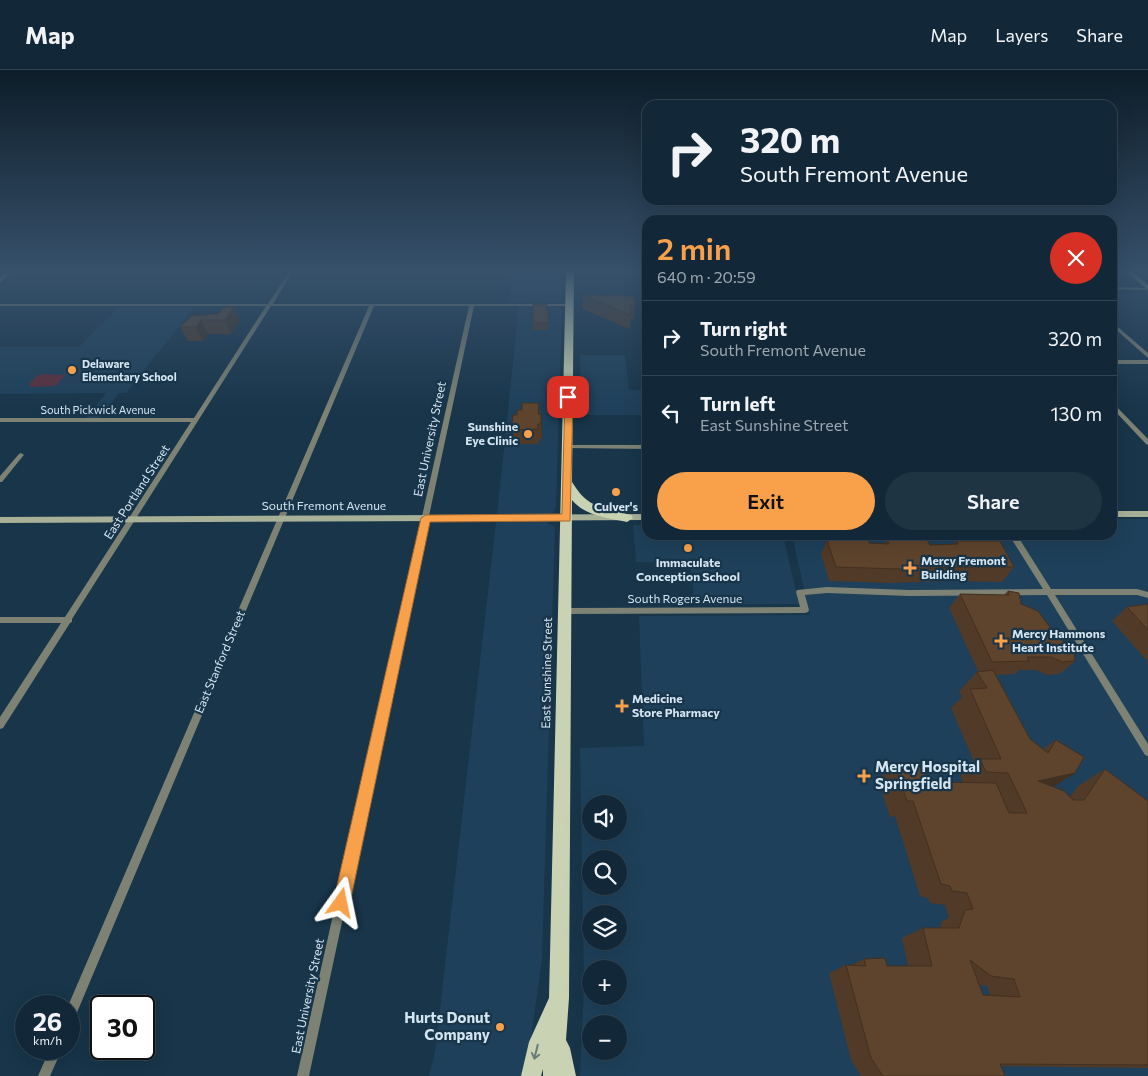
<!DOCTYPE html>
<meta charset="utf-8">
<style>
:root{--surface:#122838;--page:#1f3443;--text:#f1f3f6;--muted:#9ca6ae;--line:#314453;--accent:#f8a14a}
body{margin:0;font-family:Commissioner,sans-serif;background:var(--page);color:var(--text);height:100vh;display:flex;flex-direction:column;font-size:19px;white-space:nowrap}
*{box-sizing:border-box;margin:0}
p{font-size:16px;color:var(--muted)}
.icon{flex:none;width:28px;height:28px;fill:none;stroke:currentColor;stroke-width:2;stroke-linecap:round;stroke-linejoin:round}
.map{position:relative;flex:1;overflow:hidden}
.sheet{position:absolute;left:642px;top:145px;width:475px;height:325px;display:flex;flex-direction:column;background:var(--surface);border-radius:15px;box-shadow:0 5px 20px #0002,0 0 0 1px var(--line)}
.sheet>*{flex:none}
.hud{position:absolute;left:642px;top:30px;width:475px;height:105px;border-radius:15px;box-shadow:0 5px 20px #0002,0 0 0 1px var(--line);background:#122838;color:var(--text);overflow:hidden}
.tools{position:absolute;left:582px;top:725px;display:grid;gap:10px}
.tools a{display:grid;place-items:center;width:45px;height:45px;border-radius:50%;background:var(--surface);box-shadow:0 5px 20px #0002,0 0 0 1px var(--line);font-size:25px}
.speed{position:absolute;left:15px;top:925px;display:flex;gap:10px;font-size:25px;font-weight:700;text-align:center}
.speed>*{display:grid;place-content:center;width:65px;height:65px;border-radius:50%;background:var(--surface);box-shadow:0 5px 20px #0002,0 0 0 1px var(--line);line-height:1}
.speed small{font-size:12px;font-weight:400}
.speed .limit{border:2px solid #111;border-radius:8px;background:#fff;color:#111}
.pin{position:absolute;display:grid;place-items:center;width:42px;height:42px;color:#fff;margin:-21px;border-radius:10px;box-shadow:0 2px 8px #0006}
.me{position:absolute;width:55px;margin:-28px;rotate:12deg;stroke-linejoin:round;filter:drop-shadow(0 0 4px #0008)}
.turn{display:flex;align-items:center;gap:18px;height:105px;padding:0 15px;font-size:22px}
.turn .icon{width:65px;height:65px;stroke-width:2.5}
.turn b{display:block;font-size:35px;line-height:42px}
.round{display:grid;place-items:center;flex:none;width:52px;height:52px;border-radius:26px;background:var(--page)}
.summary{display:flex;align-items:center;justify-content:space-between;height:85px;padding:0 15px}
h1{font-size:30px;font-weight:600;line-height:38px;color:var(--accent)}
.primary-button{display:flex;gap:10px;margin-top:auto;padding:10px 15px}
.primary-button a{flex:1;height:58px;border-radius:30px;background:var(--accent);color:#111;font-size:20px;font-weight:600;line-height:58px;text-align:center}
.primary-button a+a{background:var(--page);color:var(--text)}
ul{padding:0;list-style:none}
li{display:flex;align-items:center;gap:15px;height:75px;padding:0 15px;border-top:1px solid var(--line)}
li div{flex:1}
li b{display:block;font-size:19px}
li em{font-style:normal}
header{display:flex;align-items:center;gap:30px;box-sizing:border-box;height:70px;padding:0 25px;background:var(--surface);border-bottom:1px solid var(--line)}
header strong{font-size:24px}
nav{display:flex;gap:28px;margin-inline-start:auto;font-size:18px}
.map>svg:first-child{display:block}
.built{fill:#1e405a;fill-rule:evenodd}
.green{fill:#5c2f3c}
.lines{fill:none;stroke-linecap:round;stroke-linejoin:round}
.street{fill:#7d8274;fill-rule:evenodd}
.secondary{fill:#a8b098;fill-rule:evenodd}
.primary{fill:#c9d3b4;fill-rule:evenodd}
.wall{fill:#513a27;fill-rule:evenodd}
.shaded-wall{fill:#423020}
.building{fill:#5e442d;stroke:#423020;fill-rule:evenodd}
.oneway{stroke:#687c7a}
.route{fill:#f8a14a;stroke:#a16930}
.poi-dot{fill:#f8a14a;stroke:#18354a;stroke-width:2}
.labels{text-anchor:middle;stroke-width:4.5;stroke-linejoin:round;paint-order:stroke}
.far-poi-label{font-size:11px;font-weight:bold;fill:#d4e5f2;stroke:#18354a;text-anchor:start}
.far-street-label{font-size:11px;fill:#d4e5f2;stroke:#18354a}
.poi-label{font-size:12px;font-weight:bold;fill:#d4e5f2;stroke:#18354a;text-anchor:start}
.street-label{font-size:12px;fill:#d4e5f2;stroke:#18354a}
.near-poi-label{font-size:15px;font-weight:bold;fill:#d4e5f2;stroke:#18354a;text-anchor:start}
</style>
<header>
<strong>Map</strong>
<nav><a>Map</a><a>Layers</a><a>Share</a></nav>
</header>
<div class="map">
<svg width="1148" height="1006" viewBox="0 0 1148 1006">
<rect width="100%" height="100%" fill="#18354a"/>
<!-- built -->
<g class="built">
<path d="M512 202H562V231L556 233H508Z"/>
<path d="M519 236H558L562 239 556 437 553 443 542 445H497Z"/>
<path d="M118 237H194L126 323H119L100 348H86L106 323 0 324V277H79Z"/>
<path d="M580 285H625L629 320H647V345H581Z"/>
<path d="M1113 449H1148V1006H580L584 915 580 678 644 676 639 546 810 545 792 465H1112ZM591 734H619V761H591ZM591 789H619V816H591ZM591 844H619V871H591ZM591 899H619V926H591ZM591 954H619V981H591Z"/>
<path d="M496 452H546L555 457 542 889 526 1006H429L435 982Z"/>
<path d="M633 455H647L648 465H783L799 534 695 535 690 493 636 492Z"/>
</g>
<!-- green -->
<path class="green" d="M42 304 66 305 55 316 31 317 29 314 37 306Z"/>
<g class="lines">
<!-- street -->
<g class="street">
<path d="M290 200H572L570 201H293L273 234H570L572 235 570 236H474L309 1006H297L469 236H374L73 952 69 954 68 936 369 236H271L72 549V552L70 553 3 658 0 659V647L61 553H0V547H65L191 352H0V348H194L266 236H0V234H268Z"/>
<path d="M1112 201H1129L1131 202 1129 203H1112Z"/>
<path d="M1112 217 1148 218V220L1112 219Z"/>
<path d="M1112 252 1148 283V288L1112 256Z"/>
<rect x="1112" y="290" width="36" height="4"/>
<path d="M1112 332 1148 369V375L1146 374 1112 338Z"/>
<path d="M568 375H648V379L566 378 565 377Z"/>
<path d="M21 383 24 385 23 386 2 412H0V406L19 384Z"/>
<path d="M1009 465H1017L1051 519H1137L1148 522V528L1137 525H1055L1148 674V686L1145 685 1047 525 909 526 827 523 805 525 809 540 808 542 805 543 566 544 563 543 562 541 563 539 566 538 800 537 796 522 797 520 827 517 909 520 1043 519Z"/>
<path d="M50 979H62L50 1006H38Z"/>
</g>
<!-- secondary -->
<g class="secondary">
<path d="M8 200H15L0 212V207Z"/>
<path d="M1124 200H1131L1148 215V220Z"/>
<rect x="1112" y="441" width="36" height="6"/>
<path d="M648 444V450L0 453V447Z"/>
</g>
<!-- primary -->
<path class="primary" d="M566 200H574L572 412C589 440 603 437 631 445L633 448 627 452C608 448 585 446 572 430L569 928 566 970 570 978 576 1006H543V999L541 1006H521L529 972 549 928Z"/>
</g>
<!-- wall -->
<g class="wall">
<path d="M583 225 635 235 634 249H631L630 259 582 239Z"/>
<path d="M234 237 240 250 231 264H208L203 271H188L180 257 218 244Z"/>
<path d="M548 241 549 248 548 260H533V253Z"/>
<path d="M539 333 540 344H541L542 359V369H539V374H517V370H514L512 355 517 345 522 340Z"/>
<path d="M827 470 885 474 887 470 930 475 954 474 957 471 1014 497 1002 512 950 511 891 513 829 511 821 484Z"/>
<path d="M1008 521 1057 567 1075 591 1060 604 1048 605 1036 600H1019L1015 604 996 605 1030 669 1043 679 1056 670 1053 717 1070 727 1078 716 1105 699 1148 731V998L1001 996 1005 1006H861L851 990 829 903 846 895H851L864 889 887 896H908L902 868 923 858H940L942 851 949 848 945 835 930 833 928 828 920 826 895 746 890 747 878 710 894 693 932 712 963 713 960 706 975 694 951 638 962 627 959 621 978 601 949 538 960 524 1004 525ZM980 915 987 916 990 925H983Z"/>
<path d="M1148 534V592L1112 551 1127 537Z"/>
</g>
<!-- shaded-wall -->
<g class="shaded-wall">
<path d="M234 237 240 250 231 264 225 250Z"/>
<path d="M201 250 208 264 203 271 196 257Z"/>
<path d="M541 344 542 359V369L541 354Z"/>
<path d="M1075 703 1050 719 1038 711Z"/>
</g>
<!-- building -->
<g class="building">
<path d="M583 225 631 226 634 228 635 235H630L631 245Z"/>
<path d="M533 234H547V241H548V253H533Z"/>
<path d="M224 237H234L225 250H201L196 257H180L192 246 218 244Z"/>
<path d="M522 333H539L538 344H541V354H538V359L516 360V355H512L513 345H517V340H522Z"/>
<path d="M868 469 869 473 889 474 887 470H927L930 475 958 474 957 471H1000L1014 497H961L899 499 836 497 827 470Z"/>
<path d="M1008 521 1019 523 1021 534 1038 541 1057 567 1074 578 1075 591 1062 592 1051 587H1027L1029 591 992 592 960 524 1009 525Z"/>
<path d="M1148 534V560L1127 537Z"/>
<path d="M993 600 1030 669 1048 683 1056 670 1084 687 1075 703 1038 711 1064 721 1073 730H1084L1105 699 1148 731V995L1000 994 1005 1006H883L871 988 846 895 866 896 864 889 885 888 887 896H932L923 858H959L965 840 973 839 967 823 952 821 950 816 941 814 913 731H907L894 693H917L932 712 996 713 1009 743H1027L1008 703 986 702 980 689H1001L970 619 987 618 977 602ZM970 890 991 906 1014 909 1020 927 983 925Z"/>
</g>
<!-- one-way arrows -->
<defs><path id="oneway-shaft" d="M-6 0H5M1.5-3L5.5 0L1.5 3" fill="none" stroke-width="1.6" stroke-linecap="round" stroke-linejoin="round" transform="scale(1.25)"/></defs>
<use class="oneway" href="#oneway-shaft" transform="translate(536 982) rotate(104)"/>
<!-- sky -->
<linearGradient id="sky" x2="0" y2="1"><stop stop-color="#0d1d29"/><stop offset="0.59" stop-color="#37516b"/><stop offset="1" stop-color="#37516b" stop-opacity="0"/></linearGradient>
<rect width="1148" height="341" fill="url(#sky)"/>
<!-- route -->
<path class="route" d="M565 325 573 327 570 451 430 452 350 833 347 839 341 841 336 839 333 833 421 448 426 445 562 444Z"/>
<!-- markers -->
<g class="poi-dot">
<circle cx="72" cy="300" r="5"/>
<circle cx="528" cy="364" r="5"/>
<circle cx="616" cy="422" r="5"/>
<circle cx="688" cy="478" r="5"/>
<path d="M907.5 490.5h5v5h5v5h-5v5h-5v-5h-5v-5h5z"/>
<path d="M998.5 563.5h5v5h5v5h-5v5h-5v-5h-5v-5h5z"/>
<path d="M619.5 628.5h5v5h5v5h-5v5h-5v-5h-5v-5h5z"/>
<path d="M861.5 698.5h5v5h5v5h-5v5h-5v-5h-5v-5h5z"/>
<circle cx="500" cy="957" r="5"/>
</g>
<g class="labels">
<!-- far-poi labels -->
<g class="far-poi-label">
<text x="82" y="298">Delaware<tspan x="82" dy="13">Elementary School</tspan></text>
</g>
<!-- far-street labels -->
<g class="far-street-label">
<text x="98" y="344">South Pickwick Avenue</text>
</g>
<!-- poi labels -->
<g class="poi-label">
<text x="518" y="361" text-anchor="end">Sunshine<tspan x="518" dy="14">Eye Clinic</tspan></text>
<text x="616" y="441" text-anchor="middle">Culver's</text>
<text x="921" y="495">Mercy Fremont<tspan x="921" dy="14">Building</tspan></text>
<text x="688" y="497" text-anchor="middle">Immaculate<tspan x="688" dy="14">Conception School</tspan></text>
<text x="1012" y="568">Mercy Hammons<tspan x="1012" dy="14">Heart Institute</tspan></text>
<text x="632" y="633">Medicine<tspan x="632" dy="14">Store Pharmacy</tspan></text>
</g>
<!-- street labels -->
<g class="street-label">
<text transform="translate(430 369) rotate(-78)" y="4">East University Street</text>
<text transform="translate(137 422) rotate(-57)" y="4">East Portland Street</text>
<text x="324" y="440">South Fremont Avenue</text>
<text x="685" y="533">South Rogers Avenue</text>
<text transform="translate(220 592) rotate(-67)" y="4">East Stanford Street</text>
<text transform="translate(547 603) rotate(-89)" y="4">East Sunshine Street</text>
<text transform="translate(308 926) rotate(-78)" y="4">East University Street</text>
</g>
<!-- near-poi labels -->
<g class="near-poi-label">
<text x="875" y="702">Mercy Hospital<tspan x="875" dy="17">Springfield</tspan></text>
<text x="490" y="953" text-anchor="end">Hurts Donut<tspan x="490" dy="17">Company</tspan></text>
</g>
</g>
</svg>
<div class="tools">
<a><svg class="icon" aria-label="sound" viewBox="0 0 24 24"><path d="M4 9h4l5-4v14l-5-4H4zM17 9q2 3 0 6"/></svg></a>
<a><svg class="icon" aria-label="search" viewBox="0 0 24 24"><circle cx="10" cy="10" r="6"/><path d="M15 15l6 6"/></svg></a>
<a><svg class="icon" aria-label="layers" viewBox="0 0 24 24"><path d="M12 4l9 5-9 5-9-5zM3 14l9 5 9-5"/></svg></a>
<a>+</a>
<a>−</a>
</div>
<div class="speed"><div>26<small>km/h</small></div><div class="limit">30</div></div>
<div class="pin" style="left:568px;top:327px;background:#d93025"><svg class="icon" aria-label="arrive" viewBox="0 0 24 24"><path d="M6 21V4h12l-3 4 3 4H6"/></svg></div>
<svg class="me" style="left:341px;top:833px" viewBox="-20 -20 40 40"><path d="M0-17L14 15 0 8-14 15z" fill="#f8a14a" stroke="#fff" stroke-width="4"/></svg>
<div class="hud">
<div class="turn"><svg class="icon" aria-label="right" viewBox="0 0 24 24"><path d="M7 20v-9h11M14 6l5 5-5 5"/></svg><div><b>320 m</b>South Fremont Avenue</div></div>
</div>
<section class="sheet">
<div class="summary"><div><h1>2 min</h1><p>640 m · 20:59</p></div><a class="round" style="background:#d93025;color:#fff"><svg class="icon" aria-label="close" viewBox="0 0 24 24"><path d="M6 6l12 12M18 6L6 18"/></svg></a></div>
<ul>
<li><svg class="icon" aria-label="right" viewBox="0 0 24 24"><path d="M7 20v-9h11M14 6l5 5-5 5"/></svg><div><b>Turn right</b><p>South Fremont Avenue</p></div><em>320 m</em></li>
<li><svg class="icon" aria-label="left" viewBox="0 0 24 24"><path d="M17 20v-9H6M10 6l-5 5 5 5"/></svg><div><b>Turn left</b><p>East Sunshine Street</p></div><em>130 m</em></li>
</ul>
<div class="primary-button"><a>Exit</a><a>Share</a></div>
</section>
</div>
